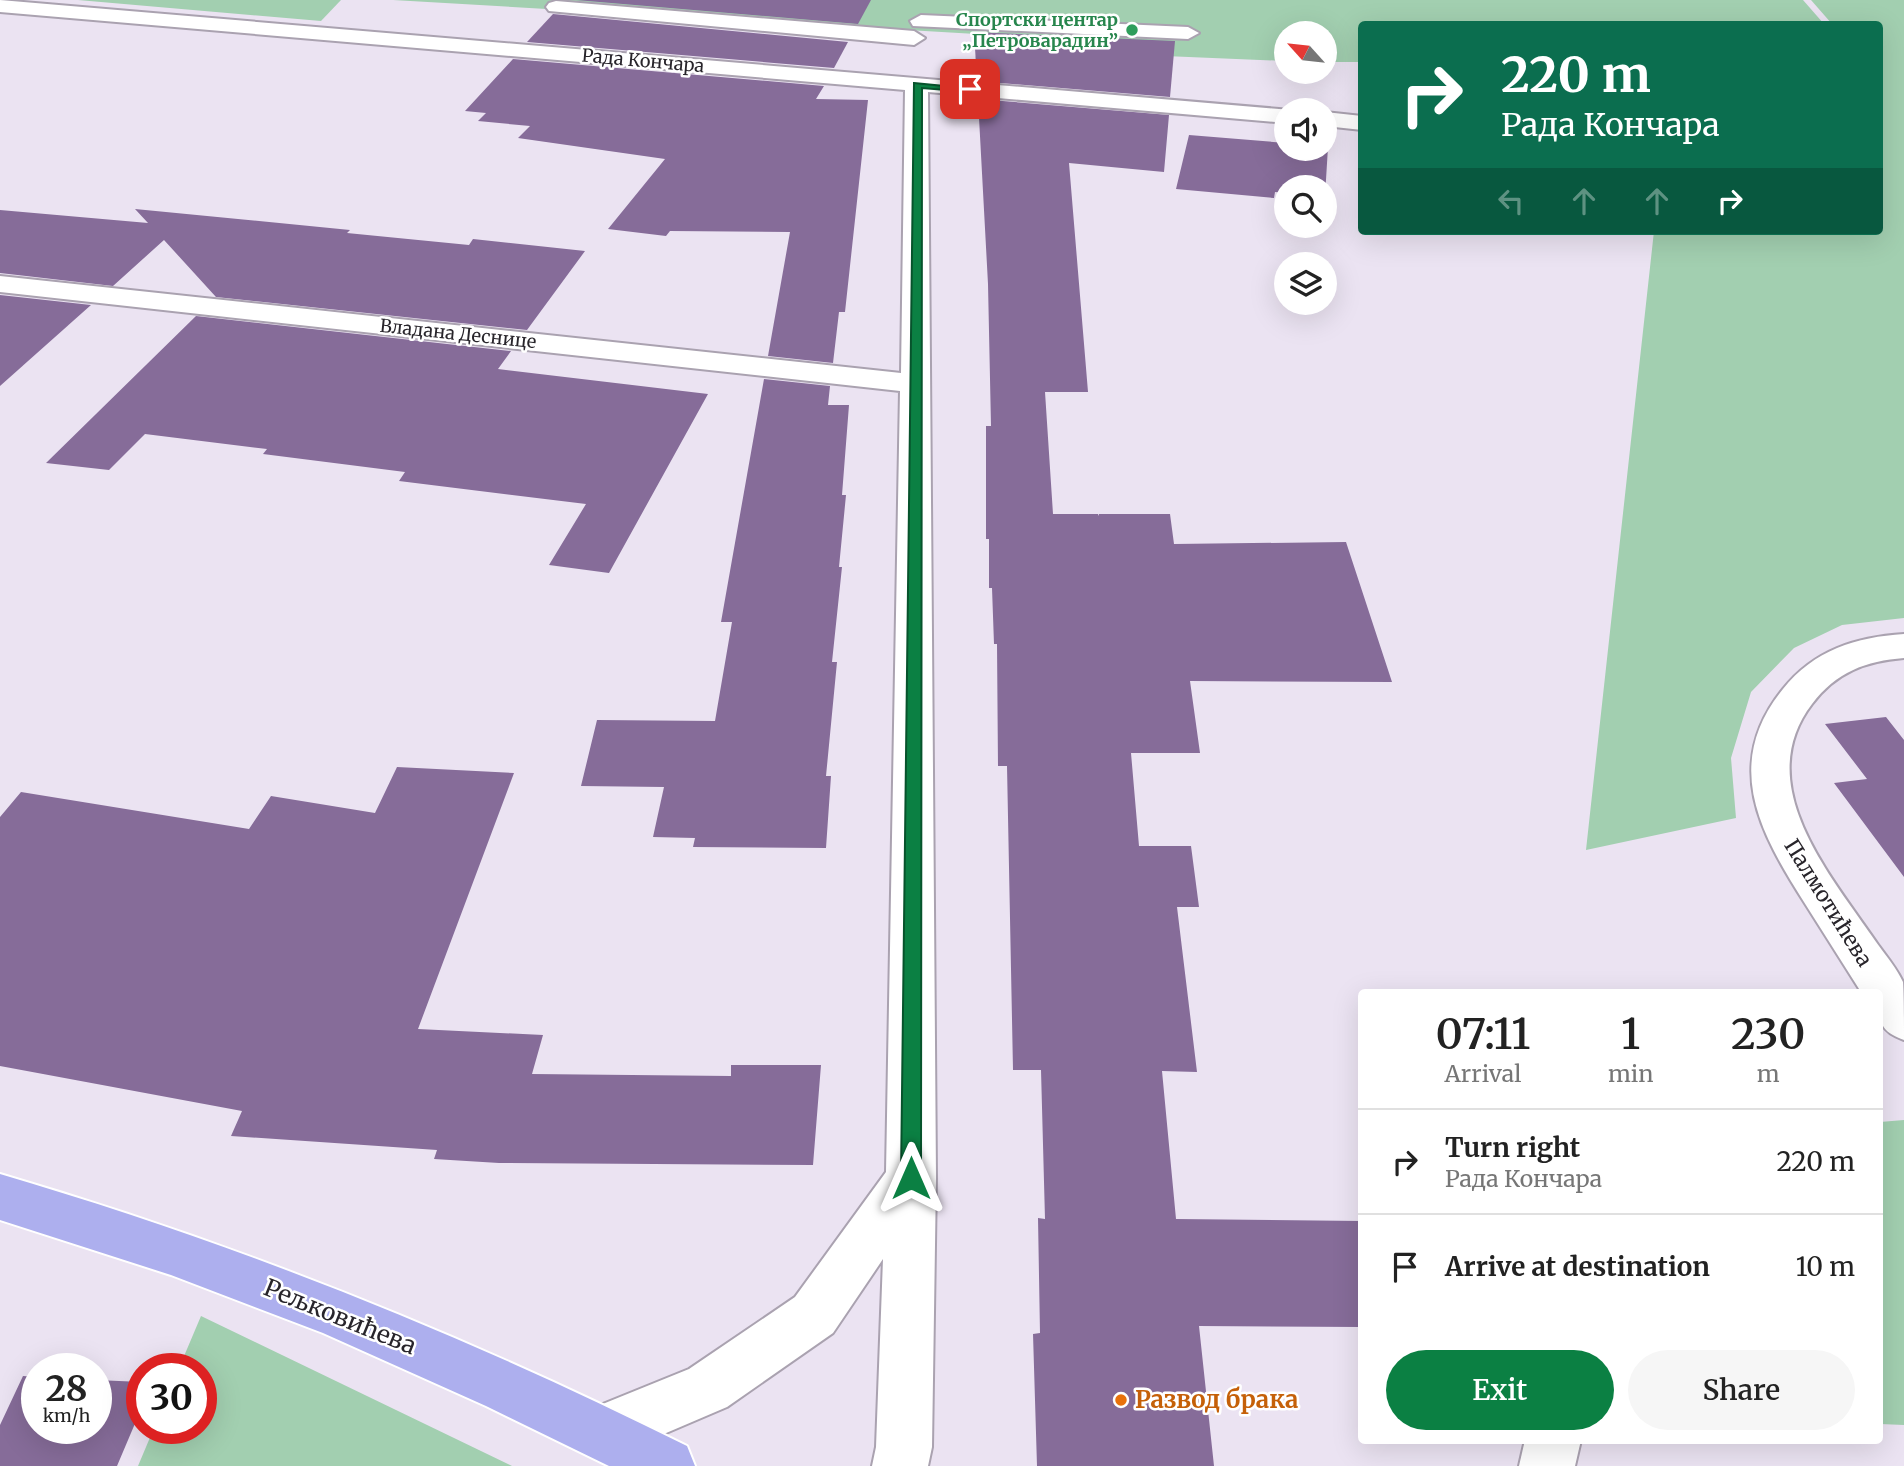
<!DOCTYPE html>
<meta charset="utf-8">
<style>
:root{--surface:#fff;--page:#f6f6f6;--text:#222;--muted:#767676;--line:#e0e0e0;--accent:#0b8043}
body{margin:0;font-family:Merriweather,serif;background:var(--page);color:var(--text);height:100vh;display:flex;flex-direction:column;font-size:26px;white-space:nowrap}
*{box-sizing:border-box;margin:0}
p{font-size:23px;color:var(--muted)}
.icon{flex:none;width:38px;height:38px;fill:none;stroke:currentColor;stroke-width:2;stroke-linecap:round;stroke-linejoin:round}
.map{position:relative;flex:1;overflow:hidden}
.side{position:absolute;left:1358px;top:989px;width:525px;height:455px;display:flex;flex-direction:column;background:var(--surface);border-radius:7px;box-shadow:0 7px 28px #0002}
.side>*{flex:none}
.top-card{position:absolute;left:1358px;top:21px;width:525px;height:214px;border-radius:7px;box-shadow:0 7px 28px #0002;background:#0b6e4f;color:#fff;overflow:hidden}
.needle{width:46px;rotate:297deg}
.buttons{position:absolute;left:1274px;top:21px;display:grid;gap:14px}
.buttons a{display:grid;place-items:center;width:63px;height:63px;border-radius:50%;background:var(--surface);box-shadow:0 7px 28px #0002;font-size:35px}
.speed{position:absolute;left:21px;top:1353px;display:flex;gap:14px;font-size:35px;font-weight:700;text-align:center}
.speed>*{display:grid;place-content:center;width:91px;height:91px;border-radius:50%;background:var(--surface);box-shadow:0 7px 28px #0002;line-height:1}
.speed small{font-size:18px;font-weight:400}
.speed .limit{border:10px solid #d22;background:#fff;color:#111}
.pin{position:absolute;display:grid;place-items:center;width:60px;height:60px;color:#fff;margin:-30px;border-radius:14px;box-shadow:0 4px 10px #0006}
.me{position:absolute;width:77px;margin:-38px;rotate:0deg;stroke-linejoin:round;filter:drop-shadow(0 0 5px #0008)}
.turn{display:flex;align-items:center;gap:24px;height:147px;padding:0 28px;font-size:32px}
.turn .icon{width:91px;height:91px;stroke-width:2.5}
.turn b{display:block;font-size:49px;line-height:60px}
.lanes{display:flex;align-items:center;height:66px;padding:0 28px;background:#0003;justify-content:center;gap:35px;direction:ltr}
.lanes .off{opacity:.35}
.eta{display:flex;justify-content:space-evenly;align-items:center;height:119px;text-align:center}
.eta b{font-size:42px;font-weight:600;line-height:49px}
.action{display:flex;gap:14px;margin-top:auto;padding:14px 28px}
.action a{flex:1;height:80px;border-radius:42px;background:var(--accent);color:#fff;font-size:28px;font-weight:600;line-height:80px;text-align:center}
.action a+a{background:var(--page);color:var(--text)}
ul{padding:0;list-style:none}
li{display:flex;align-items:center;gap:21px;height:105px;padding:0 28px;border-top:2px solid var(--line)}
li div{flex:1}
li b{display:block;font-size:26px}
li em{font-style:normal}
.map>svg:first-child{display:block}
.green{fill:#a2cfb0}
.building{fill:#866c99}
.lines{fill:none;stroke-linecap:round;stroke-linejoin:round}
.minor-casing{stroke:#aaa2b0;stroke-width:4}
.major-casing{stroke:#fff;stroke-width:4}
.minor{fill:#fff;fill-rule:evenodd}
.major{fill:#adafee;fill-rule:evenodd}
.route{fill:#0b8043;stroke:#07532c;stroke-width:2}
.leisure-dot{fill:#2e9e5b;stroke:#fff;stroke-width:2.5}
.food-dot{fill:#e8710a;stroke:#fff;stroke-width:2.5}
.labels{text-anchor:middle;stroke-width:5;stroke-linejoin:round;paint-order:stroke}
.far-leisure-label{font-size:18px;font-weight:bold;fill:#27864d;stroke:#fff;text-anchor:end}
.far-street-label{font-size:18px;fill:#28252b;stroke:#fff}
.street-label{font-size:21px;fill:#28252b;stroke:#fff}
.near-street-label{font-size:24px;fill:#28252b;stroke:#fff}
.near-food-label{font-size:24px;font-weight:bold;fill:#c56008;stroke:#fff;text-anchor:start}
</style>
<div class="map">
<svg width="1904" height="1466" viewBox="0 0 1904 1466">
<rect width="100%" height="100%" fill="#ebe3f2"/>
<!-- green -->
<g class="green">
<path d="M78 0H341L321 21Z"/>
<path d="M393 0H1803L1824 24H1362L1361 62H1325V33H1286V61L973 48 976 34Z"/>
<path d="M1811 0H1904V618L1842 625 1794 648 1751 692 1731 758 1736 818 1586 850 1654 231H1880V24H1832Z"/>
<path d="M1904 1120V1425L1880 1424V1122Z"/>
<path d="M201 1316 512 1466H138L154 1428H201V1368H179Z"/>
</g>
<!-- building -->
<g class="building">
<path d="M576 0H871L858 24Z"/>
<path d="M553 14 848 42 834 68 527 42Z"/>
<path d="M974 32 1175 41 1170 97 977 81Z"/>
<path d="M513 59 824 86 816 99 868 100 845 312H839L833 363 768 356 790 232 670 231 666 236 608 229 665 159 518 138 530 126 478 121 486 113 465 111Z"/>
<path d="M978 99 1169 115 1164 172 1069 163 1088 392H1045L1053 514H1098L1099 516V514H1170L1174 544 1346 542 1392 682 1190 681 1200 753H1131L1139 846H1191L1199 907H1177L1197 1072 1162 1071 1176 1219 1362 1221V1327L1199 1326 1214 1466H1037L1033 1334 1040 1333 1038 1218 1045 1219 1041 1070H1013L1007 766H998L997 644H994L992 588H989V539H986V426H991L988 284Z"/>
<path d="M1189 135 1286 143V149L1328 147 1325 196V187H1286V193L1275 192 1274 198 1176 189Z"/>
<path d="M135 209 350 230 347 233 469 245 473 239 585 251 527 330 216 297 164 240 113 286 0 273V210L148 223Z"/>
<path d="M0 295 91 305 0 386Z"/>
<path d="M196 316 511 351 498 369 708 394 609 573 549 565 586 504 399 481 405 472 263 454 267 449 145 434 109 470 46 463Z"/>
<path d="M764 379 830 386 828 405H849L842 495H846L839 567H842L832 662H837L826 776H831L826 848 693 847 695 838 653 837 664 787 581 786 597 720 715 721 732 622H721Z"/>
<path d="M1886 717 1904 740V877L1834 783 1867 779 1825 724Z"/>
<path d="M397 767 514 773 418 1029 543 1035 532 1074 731 1076V1065H821L813 1165 499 1163 434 1159 437 1150 231 1136 242 1111 0 1066V817L21 792 249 829 271 796 375 813Z"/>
<path d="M23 1376 37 1377V1428H96V1380L142 1382V1407L117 1466H0V1425Z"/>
</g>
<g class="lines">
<!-- minor casing -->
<g class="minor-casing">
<g id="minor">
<path d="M0 0 1291 110H1286V123L928 92 936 1178 932 1447 928 1466H872L876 1447 883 1259 833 1333 727 1407 603 1460 583 1452 575 1432 583 1412 689 1369 795 1297 886 1172 900 391 0 292V276L901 373 905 90 0 12Z"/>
<path d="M556 1 914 31 925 38 914 45 549 11 546 7 549 3Z"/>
<path d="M921 15 1188 27 1199 33 1188 39 913 26 910 21Z"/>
<path d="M1325 112 1362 116V130L1325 126Z"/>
<path d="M1904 634V658C1866 661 1836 672 1812 704 1749 786 1834 879 1879 946 1887 957 1897 969 1903 982 1904 996 1904 1024 1904 1040 1876 1030 1880 1019 1880 992H1861C1842 962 1823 932 1804 902 1760 833 1722 764 1783 689 1814 650 1856 637 1904 634Z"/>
<path d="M1525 1440H1581L1575 1466H1519Z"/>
</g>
</g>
<!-- major casing -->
<g class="major-casing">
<path id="major" d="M0 1174C238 1244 465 1335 687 1446L695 1466H609L486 1406 323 1333 171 1275 0 1220Z"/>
</g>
<!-- minor -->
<use href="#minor" class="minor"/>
<!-- major -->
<use href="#major" class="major"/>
</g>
<!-- route -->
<path class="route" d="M914 83 975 89 970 92 922 88 921 1178 918 1184 911 1187 904 1184 901 1178Z"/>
<!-- markers -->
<circle class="leisure-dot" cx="1132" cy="30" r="7"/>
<circle class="food-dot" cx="1121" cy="1400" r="7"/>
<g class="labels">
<!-- far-leisure labels -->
<g class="far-leisure-label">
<text x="1118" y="26">Спортски центар<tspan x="1118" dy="21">„Петроварадин”</tspan></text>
</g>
<!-- far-street labels -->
<g class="far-street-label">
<text transform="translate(643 61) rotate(5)" y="6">Рада Кончара</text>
<text transform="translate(458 334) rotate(6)" y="6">Владана Деснице</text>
</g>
<!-- street labels -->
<g class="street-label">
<text transform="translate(1828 903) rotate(58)" y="7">Палмотићева</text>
</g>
<!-- near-street labels -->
<g class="near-street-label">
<text transform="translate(340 1317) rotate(22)" y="8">Рељковићева</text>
</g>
<!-- near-food labels -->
<g class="near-food-label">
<text x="1135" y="1408">Развод брака</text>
</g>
</g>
</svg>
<div class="buttons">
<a><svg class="needle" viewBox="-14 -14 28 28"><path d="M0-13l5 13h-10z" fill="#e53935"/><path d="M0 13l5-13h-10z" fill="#767676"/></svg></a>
<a><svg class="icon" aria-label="sound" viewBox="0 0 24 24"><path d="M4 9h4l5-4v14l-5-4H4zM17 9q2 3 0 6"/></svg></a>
<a><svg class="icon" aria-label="search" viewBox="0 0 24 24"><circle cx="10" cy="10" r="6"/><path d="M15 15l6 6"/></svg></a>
<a><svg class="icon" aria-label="layers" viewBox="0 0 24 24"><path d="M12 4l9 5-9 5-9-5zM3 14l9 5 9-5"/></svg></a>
</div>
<div class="speed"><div>28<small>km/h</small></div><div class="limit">30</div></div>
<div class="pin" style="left:970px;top:89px;background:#d93025"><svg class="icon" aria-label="arrive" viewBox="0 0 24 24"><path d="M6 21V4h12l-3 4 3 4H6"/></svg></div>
<svg class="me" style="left:911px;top:1178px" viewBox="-20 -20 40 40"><path d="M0-17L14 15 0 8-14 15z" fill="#0b8043" stroke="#fff" stroke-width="4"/></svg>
<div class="top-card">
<div class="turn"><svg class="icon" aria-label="right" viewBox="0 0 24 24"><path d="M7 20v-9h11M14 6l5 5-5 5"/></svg><div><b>220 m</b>Рада Кончара</div></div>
<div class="lanes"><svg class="icon off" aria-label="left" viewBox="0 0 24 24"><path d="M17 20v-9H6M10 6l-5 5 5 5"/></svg><svg class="icon off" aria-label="ahead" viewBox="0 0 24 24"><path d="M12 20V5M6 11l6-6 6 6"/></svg><svg class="icon off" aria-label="ahead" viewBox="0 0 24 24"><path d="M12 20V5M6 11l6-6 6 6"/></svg><svg class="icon" aria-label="right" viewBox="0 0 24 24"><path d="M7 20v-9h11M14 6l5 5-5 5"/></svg></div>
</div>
<section class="side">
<div class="eta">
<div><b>07:11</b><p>Arrival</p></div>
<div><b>1</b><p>min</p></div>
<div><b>230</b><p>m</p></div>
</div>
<ul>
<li><svg class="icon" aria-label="right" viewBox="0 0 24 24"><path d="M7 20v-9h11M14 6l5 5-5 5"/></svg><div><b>Turn right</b><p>Рада Кончара</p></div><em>220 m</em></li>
<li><svg class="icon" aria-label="arrive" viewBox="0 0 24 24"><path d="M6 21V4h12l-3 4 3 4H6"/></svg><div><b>Arrive at destination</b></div><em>10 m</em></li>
</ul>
<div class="action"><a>Exit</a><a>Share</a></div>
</section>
</div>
